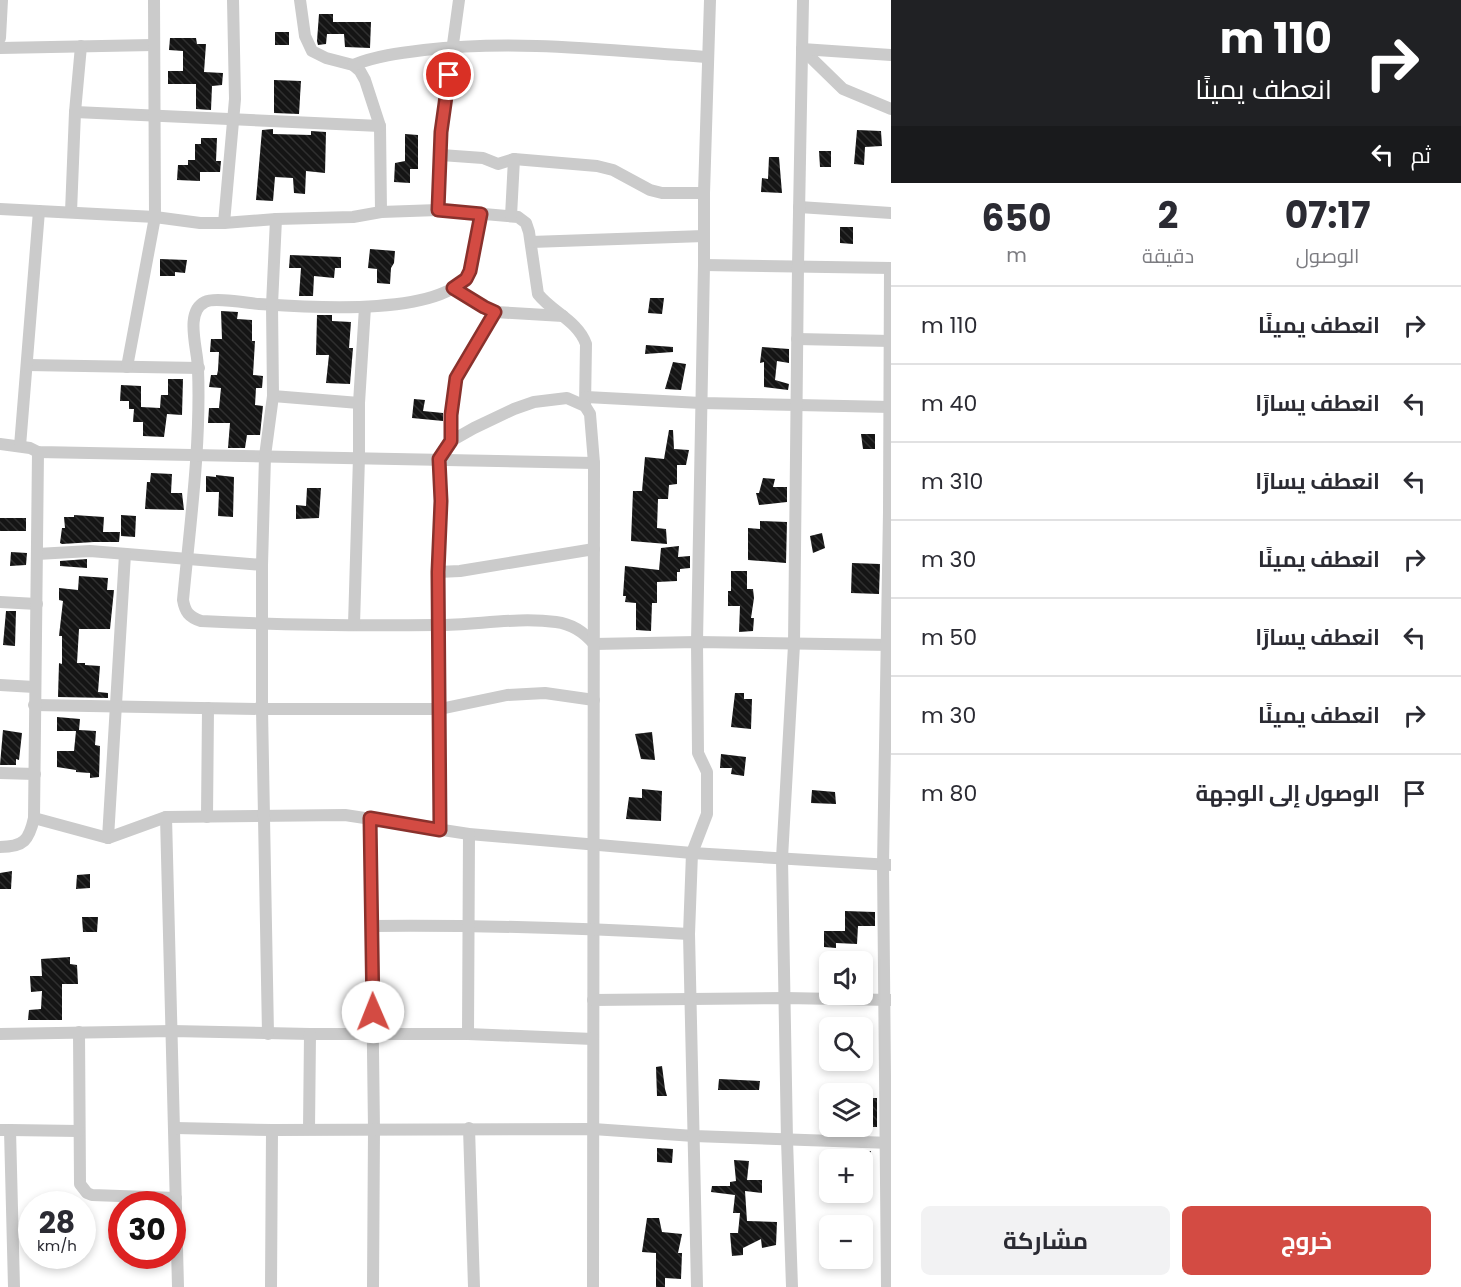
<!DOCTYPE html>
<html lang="ar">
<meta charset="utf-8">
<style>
:root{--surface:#fff;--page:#f2f2f3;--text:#2b2b33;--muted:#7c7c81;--line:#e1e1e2;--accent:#d34b43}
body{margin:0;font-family:Poppins,Cairo,sans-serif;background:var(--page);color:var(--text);direction:rtl;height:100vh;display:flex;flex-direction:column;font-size:22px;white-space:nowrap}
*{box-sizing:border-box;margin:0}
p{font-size:20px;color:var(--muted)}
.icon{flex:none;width:33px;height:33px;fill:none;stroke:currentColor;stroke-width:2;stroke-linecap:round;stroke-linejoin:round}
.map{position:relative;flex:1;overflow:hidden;direction:ltr}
.side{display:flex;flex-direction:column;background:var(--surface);width:570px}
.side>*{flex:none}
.top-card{background:#202124;color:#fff;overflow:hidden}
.tools{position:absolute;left:819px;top:951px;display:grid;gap:12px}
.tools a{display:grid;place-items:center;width:54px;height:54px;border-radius:9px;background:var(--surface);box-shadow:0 3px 9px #0003;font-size:30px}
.speed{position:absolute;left:18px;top:1191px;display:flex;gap:12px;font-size:30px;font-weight:700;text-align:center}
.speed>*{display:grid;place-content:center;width:78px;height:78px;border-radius:50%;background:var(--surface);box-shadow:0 3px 9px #0003;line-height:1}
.speed small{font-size:15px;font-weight:400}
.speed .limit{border:9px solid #d22;background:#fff;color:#111}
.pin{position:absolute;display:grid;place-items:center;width:51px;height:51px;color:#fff;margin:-26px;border:3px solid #fff;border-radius:50%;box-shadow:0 2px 6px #0007}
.me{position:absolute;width:66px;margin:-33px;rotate:359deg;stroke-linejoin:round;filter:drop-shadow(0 0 4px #0008)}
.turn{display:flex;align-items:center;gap:21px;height:126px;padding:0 30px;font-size:27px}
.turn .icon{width:78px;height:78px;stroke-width:2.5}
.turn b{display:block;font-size:42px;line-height:51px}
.then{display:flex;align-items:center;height:57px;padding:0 30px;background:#0003;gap:12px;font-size:22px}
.eta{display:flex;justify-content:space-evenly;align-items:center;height:102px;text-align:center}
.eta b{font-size:36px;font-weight:700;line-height:42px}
.action{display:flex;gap:12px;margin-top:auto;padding:12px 30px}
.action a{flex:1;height:69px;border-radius:9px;background:var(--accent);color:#fff;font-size:24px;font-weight:700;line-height:69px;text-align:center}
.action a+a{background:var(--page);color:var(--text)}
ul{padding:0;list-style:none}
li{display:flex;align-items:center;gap:18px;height:78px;padding:0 30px;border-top:2px solid var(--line)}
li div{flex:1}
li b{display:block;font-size:22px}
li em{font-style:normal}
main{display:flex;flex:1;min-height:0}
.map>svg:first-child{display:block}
.building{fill:url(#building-back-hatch)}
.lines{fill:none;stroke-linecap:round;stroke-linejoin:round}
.minor{stroke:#cbcbcb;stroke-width:12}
.route-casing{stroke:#89312c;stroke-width:15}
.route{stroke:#d34b43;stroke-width:10}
</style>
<main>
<section class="side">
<div class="top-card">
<div class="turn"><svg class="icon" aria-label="right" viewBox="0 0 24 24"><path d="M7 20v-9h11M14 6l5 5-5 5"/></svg><div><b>110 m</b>انعطف يمينًا</div></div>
<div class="then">ثم<svg class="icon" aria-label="left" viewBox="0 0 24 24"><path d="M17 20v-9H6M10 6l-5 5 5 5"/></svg></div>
</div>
<div class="eta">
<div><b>07:17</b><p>الوصول</p></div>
<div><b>2</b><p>دقيقة</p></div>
<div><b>650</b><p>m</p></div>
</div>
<ul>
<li><svg class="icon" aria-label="right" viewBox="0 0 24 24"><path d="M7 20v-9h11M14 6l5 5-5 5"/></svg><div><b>انعطف يمينًا</b></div><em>110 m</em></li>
<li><svg class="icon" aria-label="left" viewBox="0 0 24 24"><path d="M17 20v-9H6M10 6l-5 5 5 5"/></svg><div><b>انعطف يسارًا</b></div><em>40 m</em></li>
<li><svg class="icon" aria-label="left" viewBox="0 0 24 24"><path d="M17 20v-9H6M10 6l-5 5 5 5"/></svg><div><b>انعطف يسارًا</b></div><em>310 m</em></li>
<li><svg class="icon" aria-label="right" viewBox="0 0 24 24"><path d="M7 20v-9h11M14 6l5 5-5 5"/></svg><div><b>انعطف يمينًا</b></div><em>30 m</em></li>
<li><svg class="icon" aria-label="left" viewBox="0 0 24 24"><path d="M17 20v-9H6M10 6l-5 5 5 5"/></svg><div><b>انعطف يسارًا</b></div><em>50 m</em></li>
<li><svg class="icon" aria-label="right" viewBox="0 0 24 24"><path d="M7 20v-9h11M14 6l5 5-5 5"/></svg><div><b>انعطف يمينًا</b></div><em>30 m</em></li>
<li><svg class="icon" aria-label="arrive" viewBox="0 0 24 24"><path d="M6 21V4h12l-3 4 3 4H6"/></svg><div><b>الوصول إلى الوجهة</b></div><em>80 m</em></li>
</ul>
<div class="action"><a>خروج</a><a>مشاركة</a></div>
</section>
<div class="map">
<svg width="891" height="1287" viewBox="0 0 891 1287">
<defs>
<pattern id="building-back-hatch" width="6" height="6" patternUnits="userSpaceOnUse" patternTransform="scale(1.5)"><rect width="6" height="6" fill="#151515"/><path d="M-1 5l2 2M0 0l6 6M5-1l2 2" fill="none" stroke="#2f2f2f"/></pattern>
</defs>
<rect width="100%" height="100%" fill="#fff"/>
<!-- building -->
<g class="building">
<path d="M319 14H333V22H371L370 48 345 47 344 34H327L326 44 318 45 317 41Z"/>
<rect x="275" y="32" width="14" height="13"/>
<path d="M170 38H196L197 44H206L204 72 223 73 222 85 212 86 211 110 196 109V84H168V71H183V51L169 50Z"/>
<path d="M274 80 301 81 299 114 274 113Z"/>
<path d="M273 129V134L311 135V131L326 132 325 173 306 171 305 194 294 193 293 178 275 177 273 201 256 200 262 130Z"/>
<path d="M857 130 881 131 882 146 865 147 864 165 854 164Z"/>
<path d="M405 134 418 135V169H410V183L394 182 395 163 405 161Z"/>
<path d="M201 138H217L216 161H221L220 172H200V181L177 180 178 165H188V160H195V144H201Z"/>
<path d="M819 151H831V167H820Z"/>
<path d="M769 157H779L782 193 761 192 762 178 768 179Z"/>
<path d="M840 227H853V244L840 243Z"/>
<path d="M370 249 395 251 394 263 391 268 390 284 377 283V269L368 268Z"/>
<path d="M290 255 341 257V268H335L334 278 314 276 313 296H299L301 268H289Z"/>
<path d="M160 259 187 260 185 273 175 272V276H160Z"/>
<path d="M650 298H664L662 314 648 313Z"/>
<path d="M221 311 238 312 237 319 252 320V341H255L253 375 263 376 262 388H256L255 405 263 406 260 435H247L245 448H228L230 423H208L209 408H219L221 388 209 387 211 375H217L218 370 219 352H210L211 339H222Z"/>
<path d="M317 315H332V321L351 322 349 348H353L350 384 326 383 329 355H316Z"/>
<path d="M646 345 673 347V352L645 354Z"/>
<path d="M762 347 789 349V363L777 361 775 380 789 384 788 390 764 387V362L760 363Z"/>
<path d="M673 362 686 364 681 390 665 389Z"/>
<path d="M168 379H183L182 415 167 414 164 437 143 436V422H133L134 409H129V401H120L121 385 141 386V407L160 408 161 395H168Z"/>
<path d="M414 399 425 400 423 411 443 413V421L412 418Z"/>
<path d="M669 430H673L674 449 689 450 686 465H677V484L669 485 668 499H658L657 528 666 529 667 544 631 541 633 491H642L645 457 664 459Z"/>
<path d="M861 434H875V449H863Z"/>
<path d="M151 473 172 474 171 493H182L184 510 145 509 147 482H150Z"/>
<path d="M216 475 234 477 233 517 218 516 219 492H206V476L216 477Z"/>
<path d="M763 478 775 479 773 487H787V502L759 505 756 493H759Z"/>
<path d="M307 488H321L319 518 296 519V505L306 506Z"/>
<path d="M74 515 104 517 103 532H120L119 542H94L62 544 60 543 62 528H65L64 517H74Z"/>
<path d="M121 515 136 516 135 537 121 536Z"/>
<rect x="0" y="518" width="26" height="13"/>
<path d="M760 521 787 522 786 563 748 560V528L760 529Z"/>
<path d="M822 533 825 548 813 553 810 536Z"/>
<path d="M679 546 678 557 690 556V568L680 569V572H677V581L657 582V603H652L651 631 636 630V603L625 602 626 596H623L625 566 659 570 661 548Z"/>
<path d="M11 552 27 553 26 565 10 566Z"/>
<path d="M87 559V568L60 566V561Z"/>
<path d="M852 563 880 564 879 594 851 593Z"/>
<path d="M731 571H747V589H753L754 598 751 618H754L753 631 739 632 740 606H728V591H731Z"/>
<path d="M79 576 108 578 107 590H114L110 629H79L77 663H85V665L100 666 98 692 108 693V698L58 697 59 663 62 664V636H59L63 601 59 600V588L78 590Z"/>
<path d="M6 611H16L15 646 3 645Z"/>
<path d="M735 693H744V699H752L751 729 731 727Z"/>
<path d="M57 717 80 719 79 730 96 731 95 745 100 746 99 777 90 778V773L76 772V770L57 767V751H74L76 731H57Z"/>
<path d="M3 730 22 733 19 760 16 759V765H0Z"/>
<path d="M652 732 655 760 641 759 635 734Z"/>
<path d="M721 754 746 757 744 776 731 774 732 768H720Z"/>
<path d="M642 789 662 791 661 821 626 819 629 797 642 798Z"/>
<path d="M812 790 835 792 836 804 811 803Z"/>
<path d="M12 871 11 889H0V873Z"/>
<path d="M90 874V888L76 889 77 875Z"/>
<path d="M845 911 875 912V926H858L857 944 836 943V948L824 947V931H845Z"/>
<path d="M82 917H98L97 932H83Z"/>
<path d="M70 957V964L77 965 78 984H62V1020H28L29 1010 41 1009 42 991 31 992 30 976H42L41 959Z"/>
<path d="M662 1066 665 1089 667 1096H657L656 1067Z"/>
<path d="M719 1079 760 1081 759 1090H718Z"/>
<rect x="862" y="1098" width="15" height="29"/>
<path d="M657 1148 673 1149 672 1163 657 1162Z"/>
<rect x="862" y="1151" width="9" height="36"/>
<path d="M734 1160 749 1161 747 1180H762V1193L745 1191 747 1221 777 1222 776 1245 762 1248 761 1239 743 1248V1255L732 1256 730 1233H738L740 1213H733L735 1195 711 1192 712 1186H730V1182L736 1181Z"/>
<path d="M647 1218H659L662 1232 682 1234 678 1253H682L681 1279 665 1278V1287H656V1253L642 1252Z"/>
</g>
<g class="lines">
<!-- minor -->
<g class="minor">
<path d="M300 0 305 36 312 51 326 58 353 65 360 71 365 80 380 126 381 212"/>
<path d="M0 38 2 0"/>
<path d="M0 48 153 45"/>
<path d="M802 49 843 89 891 109"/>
<path d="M802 49 891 55"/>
<path d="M353 65C376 56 399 53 424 50 519 39 613 51 708 57"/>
<path d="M75 112 380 126"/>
<path d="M441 155 483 158 498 164 514 159 597 166 613 170 650 190 662 193H704"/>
<path d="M799 207 891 213"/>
<path d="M0 209 155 217 200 223H224L276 219 353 217 381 212 438 210 518 217 526 223 529 232 538 294C552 312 578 321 586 344L585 406"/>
<path d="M438 210 441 132 459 0"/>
<path d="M71 212 75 112 81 46"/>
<path d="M481 214 470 271C447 318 305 307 259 304 247 303 214 297 205 302 184 312 198 350 198 369 201 446 190 524 183 600 185 612 189 617 201 621 279 625 359 626 437 625 476 625 517 617 556 622 572 624 584 632 594 644L697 642 891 645"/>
<path d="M511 216 514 159"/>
<path d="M224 223 235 99 233 0"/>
<path d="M531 242 704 236"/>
<path d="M704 265 891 268"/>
<path d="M453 288 484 307 495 312 563 316"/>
<path d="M797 339 891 341"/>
<path d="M27 365 199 368"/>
<path d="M127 367 155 217 154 0"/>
<path d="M273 396 359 403"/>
<path d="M586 397 701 403 891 407"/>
<path d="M451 441V415L456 378 495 312"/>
<path d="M0 444 30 448 38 452 594 463"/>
<path d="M20 446 39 211"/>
<path d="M37 554 90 551 262 565"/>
<path d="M438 572 460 571 594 549"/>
<path d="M0 602 37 604"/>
<path d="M354 625 359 457V403L365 307"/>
<path d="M0 685 34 687"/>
<path d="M34 705 262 709H440L507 695 545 693 594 700"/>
<path d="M0 773 35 774"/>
<path d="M166 817 178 1287"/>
<path d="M207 817 208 708"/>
<path d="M34 818 108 838 166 817 345 815 469 834 692 853 891 865"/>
<path d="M370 818 374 1129 373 1287"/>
<path d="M440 830 438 572 441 501 439 459 451 441 474 428 514 409 534 402 567 398 585 406 590 414 594 463 593 1287"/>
<path d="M108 838 125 554"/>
<path d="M0 847C24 847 29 840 34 818L38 452"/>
<path d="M371 926C478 925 583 928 689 934"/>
<path d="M593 1000 785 998 891 1000"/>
<path d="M79 1032 80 1184 87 1193 92 1195 176 1198"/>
<path d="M0 1034 172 1031 310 1034H468L593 1039"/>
<path d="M268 1034 262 709V565L265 456 273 396 272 305 276 219"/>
<path d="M468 1034 469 834"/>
<path d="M175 1128 272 1130"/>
<path d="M469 1128 474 1287"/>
<path d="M309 1129 310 1034"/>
<path d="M0 1130H10L14 1287"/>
<path d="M10 1130 79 1131"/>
<path d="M271 1287 272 1130 593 1129 694 1136 891 1143"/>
<path d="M697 1287 689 934 692 853 707 814V772L698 753 697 642 704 265V193L710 0"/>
<path d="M792 1287 787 1140 782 858 794 645 798 266 803 0"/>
<path d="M887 1287 883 865 889 512 890 268"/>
</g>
</g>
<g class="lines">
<!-- route casing -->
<g class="route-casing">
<path id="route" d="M373 1012 370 818 440 830 438 572 441 501 439 459 451 441V415L456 378 495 312 484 307 453 288 466 279 470 271 481 214 438 210 441 132 449 75"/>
</g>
<!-- route -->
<use href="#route" class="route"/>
</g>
</svg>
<div class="tools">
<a><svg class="icon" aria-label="sound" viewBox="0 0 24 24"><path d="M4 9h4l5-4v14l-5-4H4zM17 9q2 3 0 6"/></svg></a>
<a><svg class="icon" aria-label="search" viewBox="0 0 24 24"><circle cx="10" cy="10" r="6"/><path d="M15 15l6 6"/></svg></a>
<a><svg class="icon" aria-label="layers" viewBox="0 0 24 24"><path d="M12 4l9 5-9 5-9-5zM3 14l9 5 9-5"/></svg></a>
<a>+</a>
<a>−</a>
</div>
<div class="speed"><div>28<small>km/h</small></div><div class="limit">30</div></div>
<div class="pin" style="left:449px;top:75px;background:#d93025"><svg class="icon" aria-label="arrive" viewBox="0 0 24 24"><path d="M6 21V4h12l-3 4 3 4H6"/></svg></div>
<svg class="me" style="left:373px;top:1012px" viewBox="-20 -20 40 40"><circle r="19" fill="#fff"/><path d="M0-13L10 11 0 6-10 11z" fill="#d34b43"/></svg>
</div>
</main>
